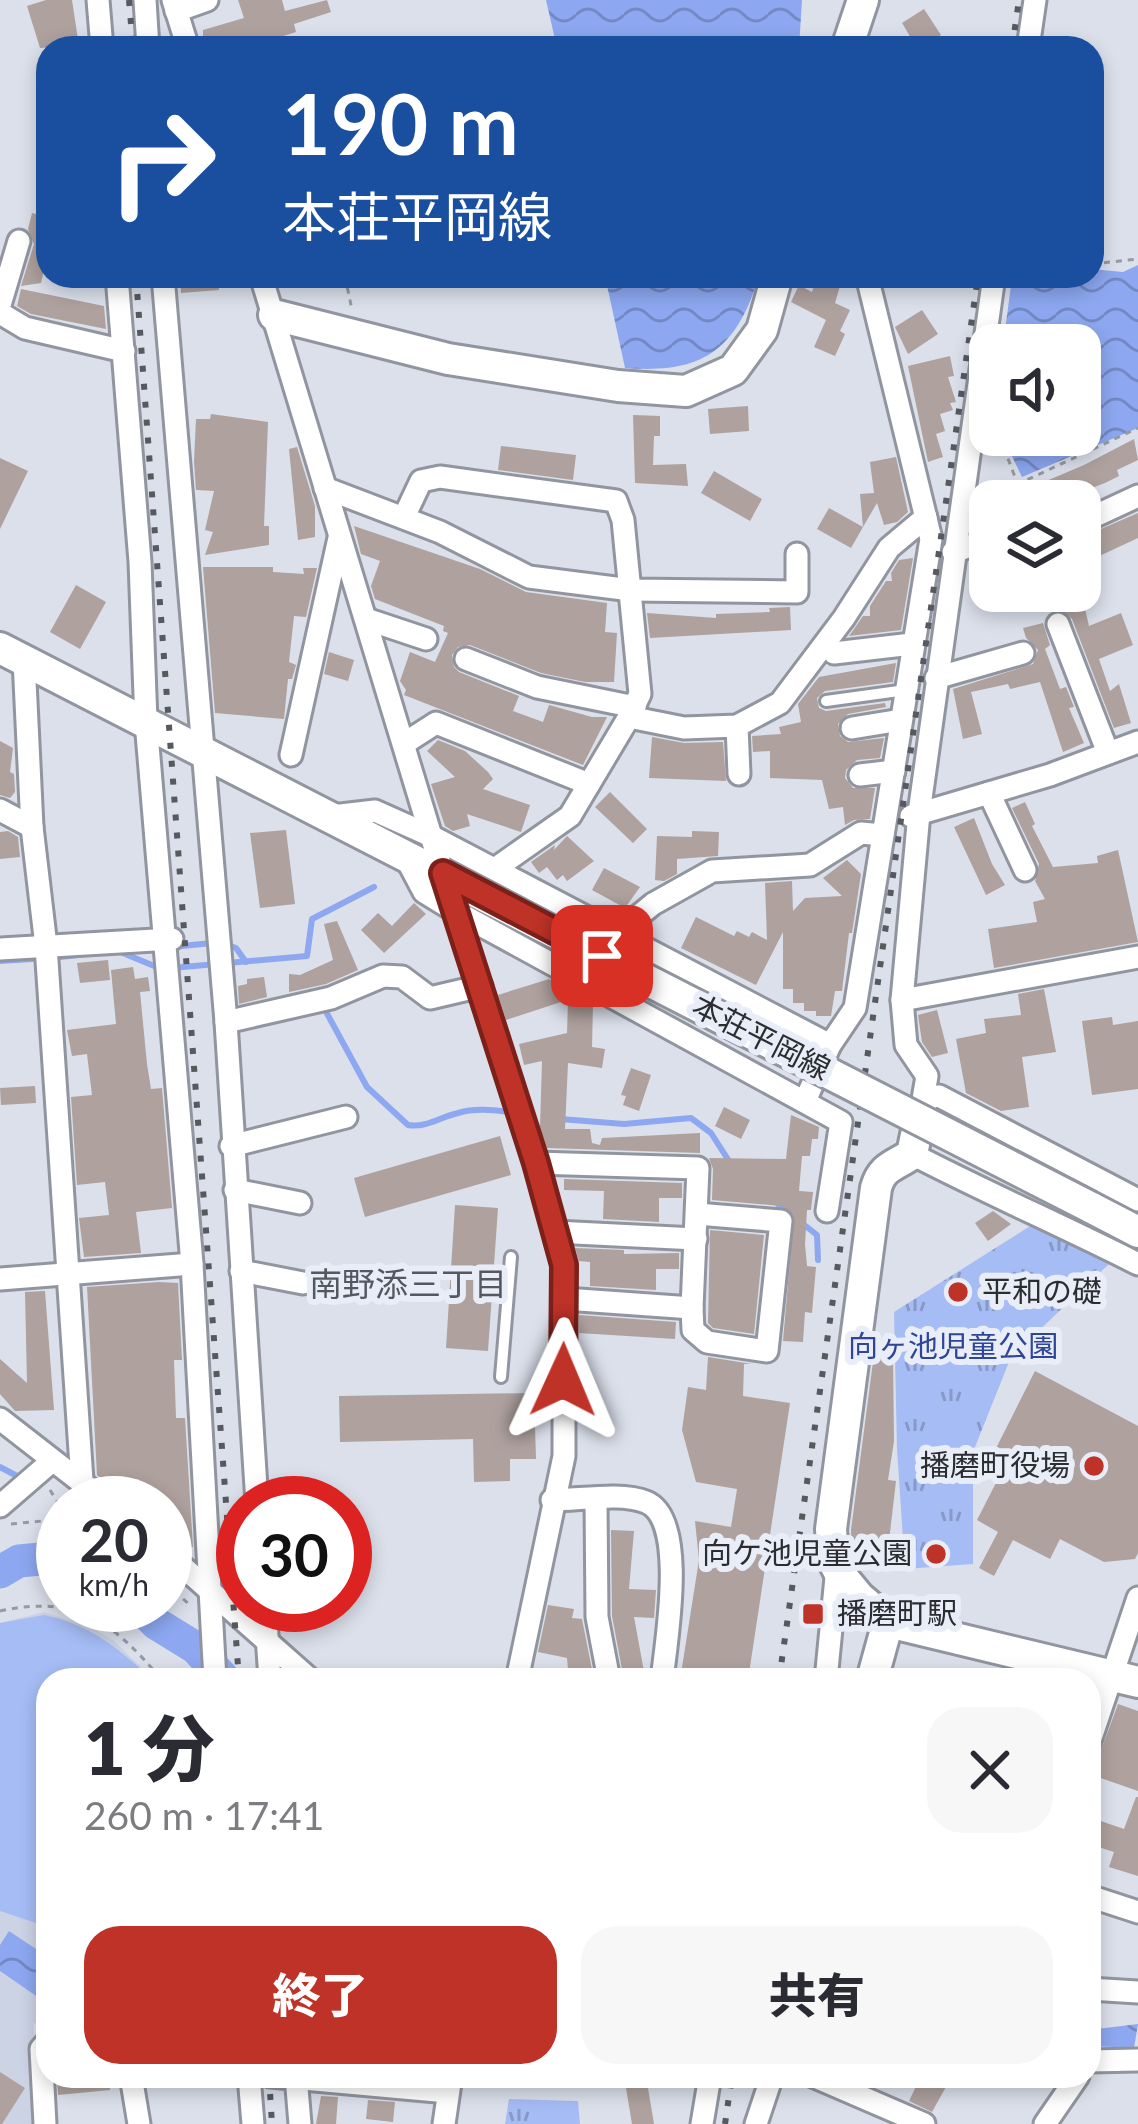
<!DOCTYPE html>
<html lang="ja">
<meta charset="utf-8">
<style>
:root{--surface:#fff;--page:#f7f7f7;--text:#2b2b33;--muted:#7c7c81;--accent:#bf3228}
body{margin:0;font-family:Lato,"Noto Sans JP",sans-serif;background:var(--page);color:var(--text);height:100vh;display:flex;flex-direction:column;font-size:45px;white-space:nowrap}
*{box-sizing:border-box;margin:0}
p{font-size:39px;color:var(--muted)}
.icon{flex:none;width:66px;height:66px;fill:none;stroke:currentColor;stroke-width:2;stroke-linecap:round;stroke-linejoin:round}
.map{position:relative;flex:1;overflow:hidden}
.details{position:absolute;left:36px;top:1668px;width:1065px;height:420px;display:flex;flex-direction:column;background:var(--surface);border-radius:36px;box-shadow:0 6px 18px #0003}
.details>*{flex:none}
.guide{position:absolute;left:36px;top:36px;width:1068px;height:252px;border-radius:36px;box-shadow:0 6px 18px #0003;background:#1a4fa0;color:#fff;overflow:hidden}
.controls{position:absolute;left:969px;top:324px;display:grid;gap:24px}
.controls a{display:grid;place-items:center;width:132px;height:132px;border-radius:24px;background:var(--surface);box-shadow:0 6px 18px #0003;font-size:60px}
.speed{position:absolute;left:36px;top:1476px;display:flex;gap:24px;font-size:60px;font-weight:700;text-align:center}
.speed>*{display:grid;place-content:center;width:156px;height:156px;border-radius:50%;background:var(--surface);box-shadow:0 6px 18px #0003;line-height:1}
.speed small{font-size:30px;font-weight:400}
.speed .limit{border:18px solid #d22;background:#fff;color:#111}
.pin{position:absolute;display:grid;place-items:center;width:102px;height:102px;color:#fff;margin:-51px;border-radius:24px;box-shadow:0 6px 18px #0006}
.me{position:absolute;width:132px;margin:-66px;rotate:1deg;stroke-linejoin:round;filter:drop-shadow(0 0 9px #0008)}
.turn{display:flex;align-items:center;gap:42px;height:252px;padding:0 48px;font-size:54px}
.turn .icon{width:156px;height:156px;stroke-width:2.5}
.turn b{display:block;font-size:84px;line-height:102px}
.round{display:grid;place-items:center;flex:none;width:126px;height:126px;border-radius:36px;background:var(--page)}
.overview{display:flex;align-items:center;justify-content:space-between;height:204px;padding:0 48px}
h1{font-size:72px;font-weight:800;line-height:90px}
.cta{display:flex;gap:24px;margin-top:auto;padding:24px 48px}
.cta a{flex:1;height:138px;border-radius:36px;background:var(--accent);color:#fff;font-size:48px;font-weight:800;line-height:138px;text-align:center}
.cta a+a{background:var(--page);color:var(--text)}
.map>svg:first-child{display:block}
.built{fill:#ccd3e5}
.grass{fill:url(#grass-tufts)}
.pitch{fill:#a6bcf5}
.water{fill:url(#water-waves)}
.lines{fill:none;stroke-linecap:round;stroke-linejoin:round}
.stream{stroke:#8da8f0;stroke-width:6}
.river{stroke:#8da8f0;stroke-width:33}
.building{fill:#aea19e}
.lane-casing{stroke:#91959f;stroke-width:16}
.street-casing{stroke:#91959f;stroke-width:27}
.secondary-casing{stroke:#91959f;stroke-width:36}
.path{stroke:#969aa2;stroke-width:3;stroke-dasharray:6 6;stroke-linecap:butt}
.lane{stroke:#fff;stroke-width:10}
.street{stroke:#fff;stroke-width:21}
.secondary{stroke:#fff;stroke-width:30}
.rail{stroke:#56595e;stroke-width:6;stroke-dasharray:6 12;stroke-linecap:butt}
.secondary-bridge-casing{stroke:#91959f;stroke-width:36;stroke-linecap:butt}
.secondary-bridge{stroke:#fff;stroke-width:30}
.route-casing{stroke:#7c201a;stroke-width:30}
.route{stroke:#bf3228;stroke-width:21}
.poi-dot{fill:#bf3228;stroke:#e8edf8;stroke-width:4.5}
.labels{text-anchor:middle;stroke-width:12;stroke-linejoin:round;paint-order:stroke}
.street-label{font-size:30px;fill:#2b2d31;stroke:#e8edf8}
.poi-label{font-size:30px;fill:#2b2d31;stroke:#e8edf8;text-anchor:start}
.park-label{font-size:30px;fill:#2e4598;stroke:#e8edf8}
.neighbourhood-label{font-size:33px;fill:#545861;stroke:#e8edf8}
</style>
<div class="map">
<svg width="1138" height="2124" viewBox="0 0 1138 2124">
<defs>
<pattern id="grass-tufts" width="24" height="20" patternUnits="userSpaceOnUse" patternTransform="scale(3)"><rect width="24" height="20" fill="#a6bcf5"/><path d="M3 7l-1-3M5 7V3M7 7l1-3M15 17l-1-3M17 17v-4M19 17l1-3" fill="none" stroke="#8799c7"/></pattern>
<pattern id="water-waves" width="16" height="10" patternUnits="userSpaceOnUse" patternTransform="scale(3)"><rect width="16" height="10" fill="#8da8f0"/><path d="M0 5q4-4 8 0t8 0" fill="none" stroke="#7389c3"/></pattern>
</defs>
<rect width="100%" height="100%" fill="#dbe0eb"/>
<!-- built -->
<path class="built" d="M44 1612 92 1628 113 1640 154 1680H48V2026L33 2023 39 2124H0V1623Z"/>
<!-- grass -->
<g class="grass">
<path d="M1035 1223 1106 1259 1109 1264 1011 1357 973 1452V1564L905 1569 897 1449 894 1312Z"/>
<path d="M509 2099 578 2101 580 2124H505Z"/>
</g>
<!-- pitch -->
<path class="pitch" d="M44 1615C91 1625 118 1648 153 1680H48V1927L0 1911V1623Z"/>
<!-- water -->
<g class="water">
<path d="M546 0H802L799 48H557Z"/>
<path d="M1138 265V428L1022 477 1011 454 1009 435H1080V345H1003L1012 278 1092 276V269L1123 272Z"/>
<path d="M605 276H759C736 351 702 374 625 368Z"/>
<path d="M9 1931 48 1957V1991L42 2000 0 1971V1945Z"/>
<path d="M1138 2024 1134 2048 1089 2046V2030Z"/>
</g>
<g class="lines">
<!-- stream -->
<g class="stream">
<path d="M225 944 236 948 246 962"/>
<path d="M172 947 212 943"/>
<path d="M118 951 159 968"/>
<path d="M60 957 87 954"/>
<path d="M0 961 32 959"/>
<path d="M172 968 307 956 312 919 374 887"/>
<path d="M324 1008 367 1087 408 1125C426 1128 440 1117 458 1113 475 1108 492 1110 510 1112"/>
<path d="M560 1119 624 1124 691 1118 711 1133 729 1161"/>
<path d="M774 1201 817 1235 818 1260"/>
<path d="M0 1467 19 1477"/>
<path d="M43 1530 49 1557"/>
</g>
<!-- river -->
<g class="river">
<path d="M0 1572 19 1561 63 1557"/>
<path d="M138 1605 157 1624 196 1648 225 1680"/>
</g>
</g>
<!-- building -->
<g class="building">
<path d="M46 0H72L79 46 40 48 27 6Z"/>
<path d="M238 0H282L285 11 327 0 331 12 294 24 296 32 274 39 203 48V30L244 18Z"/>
<path d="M924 9 941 35 917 48 902 23Z"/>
<path d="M32 213 48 217V266H45L41 283 21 286 34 244 28 229Z"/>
<path d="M180 276H218L219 290 181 293Z"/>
<path d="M817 276H843L835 303 850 310 840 331 845 334 835 356 814 347 826 320 791 302 799 285 812 292Z"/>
<path d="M21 289 104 306 106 329 31 314 17 306Z"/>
<path d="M922 310 938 334 908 354 895 327Z"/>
<path d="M950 356 954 376 948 377 956 402 950 403 953 410 940 414 945 431 936 434 943 457 928 462 908 366Z"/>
<path d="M748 406 749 431 710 434 708 409Z"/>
<path d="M211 414 268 422 264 526H269V545L205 555 213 532 205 530 214 491 196 490 194 462 196 419H210Z"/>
<path d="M633 415 660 416V436H654L653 465 686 464 688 486 635 483Z"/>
<path d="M1134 439 1138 460 1117 470 1119 476 1105 483 1057 501H999L1084 465Z"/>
<path d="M501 446 576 455 573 480 498 470Z"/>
<path d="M297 447 315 506V537L298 540 289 449Z"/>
<path d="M896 457 908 512 897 522 884 525 877 503 863 527 860 494 874 493 870 462Z"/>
<path d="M0 458 28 471 0 529Z"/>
<path d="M714 471 762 499 750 521 701 493Z"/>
<path d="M829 508 863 527 851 548 817 529Z"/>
<path d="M1138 513V538L1080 565V538Z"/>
<path d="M354 526 480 569 526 592 607 603 605 632 617 633 614 682H585L541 673 470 645 458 647 452 655 454 667 459 672 519 696 513 711 543 722 549 705 592 717H607L583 765 404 695 406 690 400 681 410 652 435 662 448 633 443 631 444 626 375 599 371 586 380 561 361 554Z"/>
<path d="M913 558 901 630 849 636 863 616H870V606L886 581H892L891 573 899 560Z"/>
<path d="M203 567H273V572L304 574 303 568H317L306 617 294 616 289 662 296 665 292 679H288L284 719 215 713Z"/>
<path d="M76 585 106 602 80 649 50 632Z"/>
<path d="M1044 591H1081L1089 626 1121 613 1133 645 1099 659 1110 691 1119 684 1131 723 1114 728 1072 619 1061 610 1049 612Z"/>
<path d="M790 607 791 630 650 638 647 613 716 618V614L770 612 769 608Z"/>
<path d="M1043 623 1050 645 1045 649 1060 689 1066 687 1074 707 1069 708 1084 743 1063 752 1040 682 1010 689 1008 684 971 692 982 734 963 739 953 689 1033 664 1038 650 1026 638 1023 628Z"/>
<path d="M329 652 354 660 348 681 324 674Z"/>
<path d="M896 663 893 682 825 691 817 698 819 708 826 711 885 703 886 707 848 714 838 724 840 736 848 742 884 738 880 758 857 760 846 770 845 778 853 788H875L870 819 854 820 845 825 843 807 829 809 822 780 770 778V751L753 752 752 736 781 734 779 727 801 722 798 704 819 677Z"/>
<path d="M652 737 684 743 723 742 726 781 649 778Z"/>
<path d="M438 740 465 751 488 772 493 779 483 789 530 805 521 832 467 814 470 826 453 831 445 826 431 784 455 777 427 751Z"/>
<path d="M0 741 13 748 10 772 14 774 15 792 10 798 0 795Z"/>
<path d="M610 792 647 829 633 843 595 807Z"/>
<path d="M1025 802 1035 824 1032 826 1053 867 1098 863 1097 856 1118 850 1138 942 994 968 988 929 1037 922 1033 902 1045 899 1035 881 1039 864 1012 808Z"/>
<path d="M974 818 992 864 1005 885 986 895 954 827Z"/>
<path d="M286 830 295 904 260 908 250 833Z"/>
<path d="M8 831 18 837 20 857 0 859V832Z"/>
<path d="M692 831 719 832 718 856 677 859V874L664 881 655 880 657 836 692 837Z"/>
<path d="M567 836 594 861 567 881 563 875 557 880 547 867 539 873 531 862 555 845 554 850Z"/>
<path d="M847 860 861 874 852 933H849L842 991H835L831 1016H816V1011H804V1003H793V989H783V932L756 985 681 948 696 917 734 936 737 931 749 937 752 932 767 940 765 883 792 881 793 911 805 898 842 896 823 878Z"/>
<path d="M604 868 640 887 625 908 592 890Z"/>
<path d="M414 903 426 914 384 953 361 930 378 913 392 926Z"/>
<path d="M337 921 358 970 326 984 289 992V974L300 975 333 960 324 924Z"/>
<path d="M108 960 110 980 80 983 77 963Z"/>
<path d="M133 967 135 979 148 977 150 991 140 992 147 1064 151 1089 162 1088 172 1208 136 1212 141 1253 84 1257 79 1218 109 1215 105 1182 77 1185 71 1097 92 1095 87 1054 72 1056 67 1030 116 1024 111 970Z"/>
<path d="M264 977 267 997 239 1004 238 986 247 984V979Z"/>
<path d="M549 979 557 984 561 1002 506 1020 498 995Z"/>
<path d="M1044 989 1056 1052 1022 1057 1029 1107 1001 1111 966 1093 956 1039 986 1033 984 1019 1021 1015 1018 994Z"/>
<path d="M568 1002 593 1003 592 1047 605 1049 602 1068 568 1063 565 1129H590L592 1143 600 1145 602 1138 700 1133V1153L547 1148 540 1127 542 1061 524 1065 519 1044 567 1033Z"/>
<path d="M937 1010 948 1053 932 1057 922 1042 918 1015Z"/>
<path d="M1112 1017 1113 1025 1138 1021V1089L1092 1095 1082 1021Z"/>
<path d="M631 1068 651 1075 639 1111 623 1105 626 1096 621 1095Z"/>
<path d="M35 1086 36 1103 1 1105 0 1088Z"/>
<path d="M724 1107 750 1120 741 1139 715 1126Z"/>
<path d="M791 1115 819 1127 818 1139H812L810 1156H802L799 1191 813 1192 811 1210H807L805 1244 807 1266 816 1267 812 1313 805 1312 803 1342 783 1341 794 1214 782 1206 712 1200 713 1169 709 1158 786 1159Z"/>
<path d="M500 1136 511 1175 365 1217 354 1178Z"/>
<path d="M564 1179 682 1183V1198H659V1222L603 1219 604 1191 564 1190Z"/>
<path d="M455 1205 498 1208 488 1351 446 1348Z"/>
<path d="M993 1211 1011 1224 988 1241 975 1223Z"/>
<path d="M710 1230 764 1235 754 1334 713 1328 708 1323Z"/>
<path d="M575 1248 624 1250V1254L679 1253V1269H656V1290L590 1286V1262L579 1261Z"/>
<path d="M159 1282 178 1283 182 1360H174L176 1418H185L193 1547H184L165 1536V1503H123L118 1492 97 1475 87 1287Z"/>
<path d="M45 1291 54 1410 15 1411 0 1394V1359L27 1383 25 1292Z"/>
<path d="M579 1315 676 1322 675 1339 579 1333Z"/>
<path d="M874 1354H893L894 1441 888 1480 896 1481 889 1541 896 1542 893 1562 852 1555 851 1530Z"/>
<path d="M708 1357 752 1364H744L743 1396 790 1403 748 1680H680L699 1560 695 1521 731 1527 737 1489 696 1482 682 1430 688 1387 706 1390Z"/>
<path d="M1035 1371 1138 1426V1553L1135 1559 1104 1562 1060 1539 1050 1559 1013 1540 994 1576 979 1568 998 1532 977 1520 1000 1475 986 1468Z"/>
<path d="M534 1393 536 1459H510V1481L474 1482 473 1439 340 1442 339 1396Z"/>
<path d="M611 1530 634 1531 629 1589 656 1590 654 1618 634 1617 645 1677 628 1680H624L612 1616Z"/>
<path d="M548 1605 574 1609 572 1618 582 1619 594 1680H569L567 1658 538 1652Z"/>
<path d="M1118 1704 1138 1711V1791L1092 1775Z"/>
<path d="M1136 1797H1138V1876L1109 1867 1114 1852 1089 1844V1817L1124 1829Z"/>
<path d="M0 2072 25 2088 2 2124H0Z"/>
<path d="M57 2076H109L110 2090 58 2095Z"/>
<path d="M624 2076H646L654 2124H632Z"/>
<path d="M921 2076H952L932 2112 909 2101Z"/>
<path d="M321 2096 338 2097 336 2124H316Z"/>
<path d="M368 2100 395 2102 393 2122 366 2119Z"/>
</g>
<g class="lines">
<!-- lane casing -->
<g class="lane-casing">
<g id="lane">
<path d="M826 701 906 690"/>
<path d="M501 1377 511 1257"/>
</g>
</g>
<!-- street casing -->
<g class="street-casing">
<g id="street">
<path d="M98 0 102 48"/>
<path d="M145 0 148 48"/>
<path d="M173 0 188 48"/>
<path d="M176 11 207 0"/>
<path d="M1028 48 1035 0"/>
<path d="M117 276 140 562 146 722 192 1264 215 1680"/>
<path d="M163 276 226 1022 257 1503"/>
<path d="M261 276 431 836 536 1163 564 1265V1456L517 1680"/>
<path d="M0 305 19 241"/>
<path d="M0 313 25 328 124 351"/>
<path d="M325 488 440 532 529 577 631 590 797 592V554"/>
<path d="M404 517 421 481 440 477 616 501 623 520 640 694 629 717"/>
<path d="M1080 523 1138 496"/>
<path d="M953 552 990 539"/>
<path d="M366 619 426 639"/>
<path d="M1058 624 1108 753"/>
<path d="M834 653 912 644"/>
<path d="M466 659 537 687 635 707"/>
<path d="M24 660 32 827 46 946 82 1481"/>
<path d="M936 678 1023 653"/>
<path d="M737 726 739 774"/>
<path d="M852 728 901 720"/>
<path d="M405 743 436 723 589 784"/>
<path d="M291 755 339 538"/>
<path d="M860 775 894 771"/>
<path d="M989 793 1025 870"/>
<path d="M0 810 32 827"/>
<path d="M332 816 375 811 431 836 830 1045"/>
<path d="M911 816 1050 775 1138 742"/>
<path d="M406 858 424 892 455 911 841 1122 827 1211"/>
<path d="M496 868 570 816 629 717 684 728 737 726 780 703 844 618 889 548 926 517"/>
<path d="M619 932 653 904 712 871 810 865 861 833 883 835"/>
<path d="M0 949 172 939"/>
<path d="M902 1000 1138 957"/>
<path d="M226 1022 331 998 383 976 402 977 430 998 481 986"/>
<path d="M805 1101 830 1045 855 1008 931 539 867 276"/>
<path d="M924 1103 928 1097 939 1096 1138 1200"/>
<path d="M921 1111 927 1076 906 1045 902 1000 919 813 994 276"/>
<path d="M231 1146 346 1117"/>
<path d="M912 1154C987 1193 1063 1226 1138 1264"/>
<path d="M536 1163 698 1168 692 1308 565 1299"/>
<path d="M235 1190 300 1203"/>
<path d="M555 1232 696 1239"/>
<path d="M241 1271 303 1283"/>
<path d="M0 1279 192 1264"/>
<path d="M692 1308 693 1330 707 1342 767 1351 781 1221 697 1214"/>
<path d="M0 1419 108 1503"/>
<path d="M552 1500C580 1500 621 1492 646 1502 688 1519 666 1642 662 1680"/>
<path d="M596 1500 597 1617 609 1680"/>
<path d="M0 1506 52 1461"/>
<path d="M165 1551 311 1680"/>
<path d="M265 1605 270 1680"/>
<path d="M826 1680 837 1567"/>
<path d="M1089 1744 1138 1598"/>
<path d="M1089 1896 1138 1912"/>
<path d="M1089 1989 1138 1992"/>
<path d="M1089 2061 1138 2060"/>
<path d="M131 2076 139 2124"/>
<path d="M249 2076 253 2124"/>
<path d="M270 2076 448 2092"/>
<path d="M296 2076 300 2124"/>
<path d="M813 2076 924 2124"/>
<path d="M45 2124 41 2049 48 2041"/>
<path d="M444 2124 451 2076"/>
<path d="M702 2124 710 2076"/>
<path d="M756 2124 772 2076"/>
<path d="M1045 2124 1078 2076"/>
</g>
</g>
<!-- secondary casing -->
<g class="secondary-casing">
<g id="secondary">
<path d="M847 48 863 0"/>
<path d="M274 315 448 359 618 386 686 391 733 370 762 330 777 276"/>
<path d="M0 648 641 977"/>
<path d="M921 1111 912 1154C895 1166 882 1166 876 1188L831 1529 833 1560 840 1574 859 1597 888 1622 1138 1682"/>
<path d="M1090 1207 1138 1232"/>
<path d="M872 1680 888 1622"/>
</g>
</g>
<!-- path -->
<g class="path">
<path d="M1092 264 1138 259"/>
<path d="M345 276 352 310"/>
<path d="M1004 435 1007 456 1018 485"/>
<path d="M984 500 1138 428"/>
<path d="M50 1490 63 1511"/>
<path d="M11 1524 63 1519"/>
<path d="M165 1583 189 1604"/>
<path d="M0 1611C77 1594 114 1623 162 1680"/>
</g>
<!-- lane -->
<use href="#lane" class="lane"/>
<!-- street -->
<use href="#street" class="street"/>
<!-- secondary -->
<use href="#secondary" class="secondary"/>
<!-- rail -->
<g class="rail">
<path d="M129 0 133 48"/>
<path d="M1012 48 1019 0"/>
<path d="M136 276 239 1680"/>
<path d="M779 1680 978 276"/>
<path d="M269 2076 272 2124"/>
<path d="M725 2124 732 2076"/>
</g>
<!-- secondary-bridge casing -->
<g class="secondary-bridge-casing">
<path id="secondary-bridge" d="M641 977 1090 1207"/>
</g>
<!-- secondary-bridge -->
<use href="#secondary-bridge" class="secondary-bridge"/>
</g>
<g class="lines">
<!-- route casing -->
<g class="route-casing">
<path id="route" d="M563 1380 564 1265 536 1163 443 873 602 956"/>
</g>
<!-- route -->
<use href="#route" class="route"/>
</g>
<!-- markers -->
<g class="poi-dot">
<circle cx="958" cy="1292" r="12"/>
<circle cx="1094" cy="1466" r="12"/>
<circle cx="936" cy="1554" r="12"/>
<rect x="801" y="1602" width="24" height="24" rx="6"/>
</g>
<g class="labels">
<!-- street labels -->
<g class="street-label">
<text transform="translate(761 1038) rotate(27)" y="10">本荘平岡線</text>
</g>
<!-- poi labels -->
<g class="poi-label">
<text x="982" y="1302">平和の礎</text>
<text x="1070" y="1476" text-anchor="end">播磨町役場</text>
<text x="912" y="1564" text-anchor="end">向ケ池児童公園</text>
<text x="837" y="1624">播磨町駅</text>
</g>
<!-- park labels -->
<g class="park-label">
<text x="953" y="1357">向ヶ池児童公園</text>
</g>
<!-- neighbourhood labels -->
<g class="neighbourhood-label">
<text x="408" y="1296">南野添三丁目</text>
</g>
</g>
</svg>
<div class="controls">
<a><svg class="icon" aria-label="sound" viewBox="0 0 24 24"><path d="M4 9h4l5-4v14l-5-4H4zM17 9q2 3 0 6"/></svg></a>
<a><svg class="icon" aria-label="layers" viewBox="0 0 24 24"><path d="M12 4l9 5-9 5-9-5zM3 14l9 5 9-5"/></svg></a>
</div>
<div class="speed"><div>20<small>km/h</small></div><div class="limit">30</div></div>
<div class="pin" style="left:602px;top:956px;background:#d93025"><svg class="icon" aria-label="arrive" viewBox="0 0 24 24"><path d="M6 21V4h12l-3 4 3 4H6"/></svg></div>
<svg class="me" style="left:563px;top:1380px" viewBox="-20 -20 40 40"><path d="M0-17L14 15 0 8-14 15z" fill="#bf3228" stroke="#fff" stroke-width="4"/></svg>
<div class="guide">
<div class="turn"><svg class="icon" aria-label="right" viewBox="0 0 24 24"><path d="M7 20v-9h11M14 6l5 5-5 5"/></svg><div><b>190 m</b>本荘平岡線</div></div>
</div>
<section class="details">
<div class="overview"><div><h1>1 分</h1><p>260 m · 17:41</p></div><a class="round"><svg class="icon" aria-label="close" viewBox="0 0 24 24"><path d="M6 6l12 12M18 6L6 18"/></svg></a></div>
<div class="cta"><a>終了</a><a>共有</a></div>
</section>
</div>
